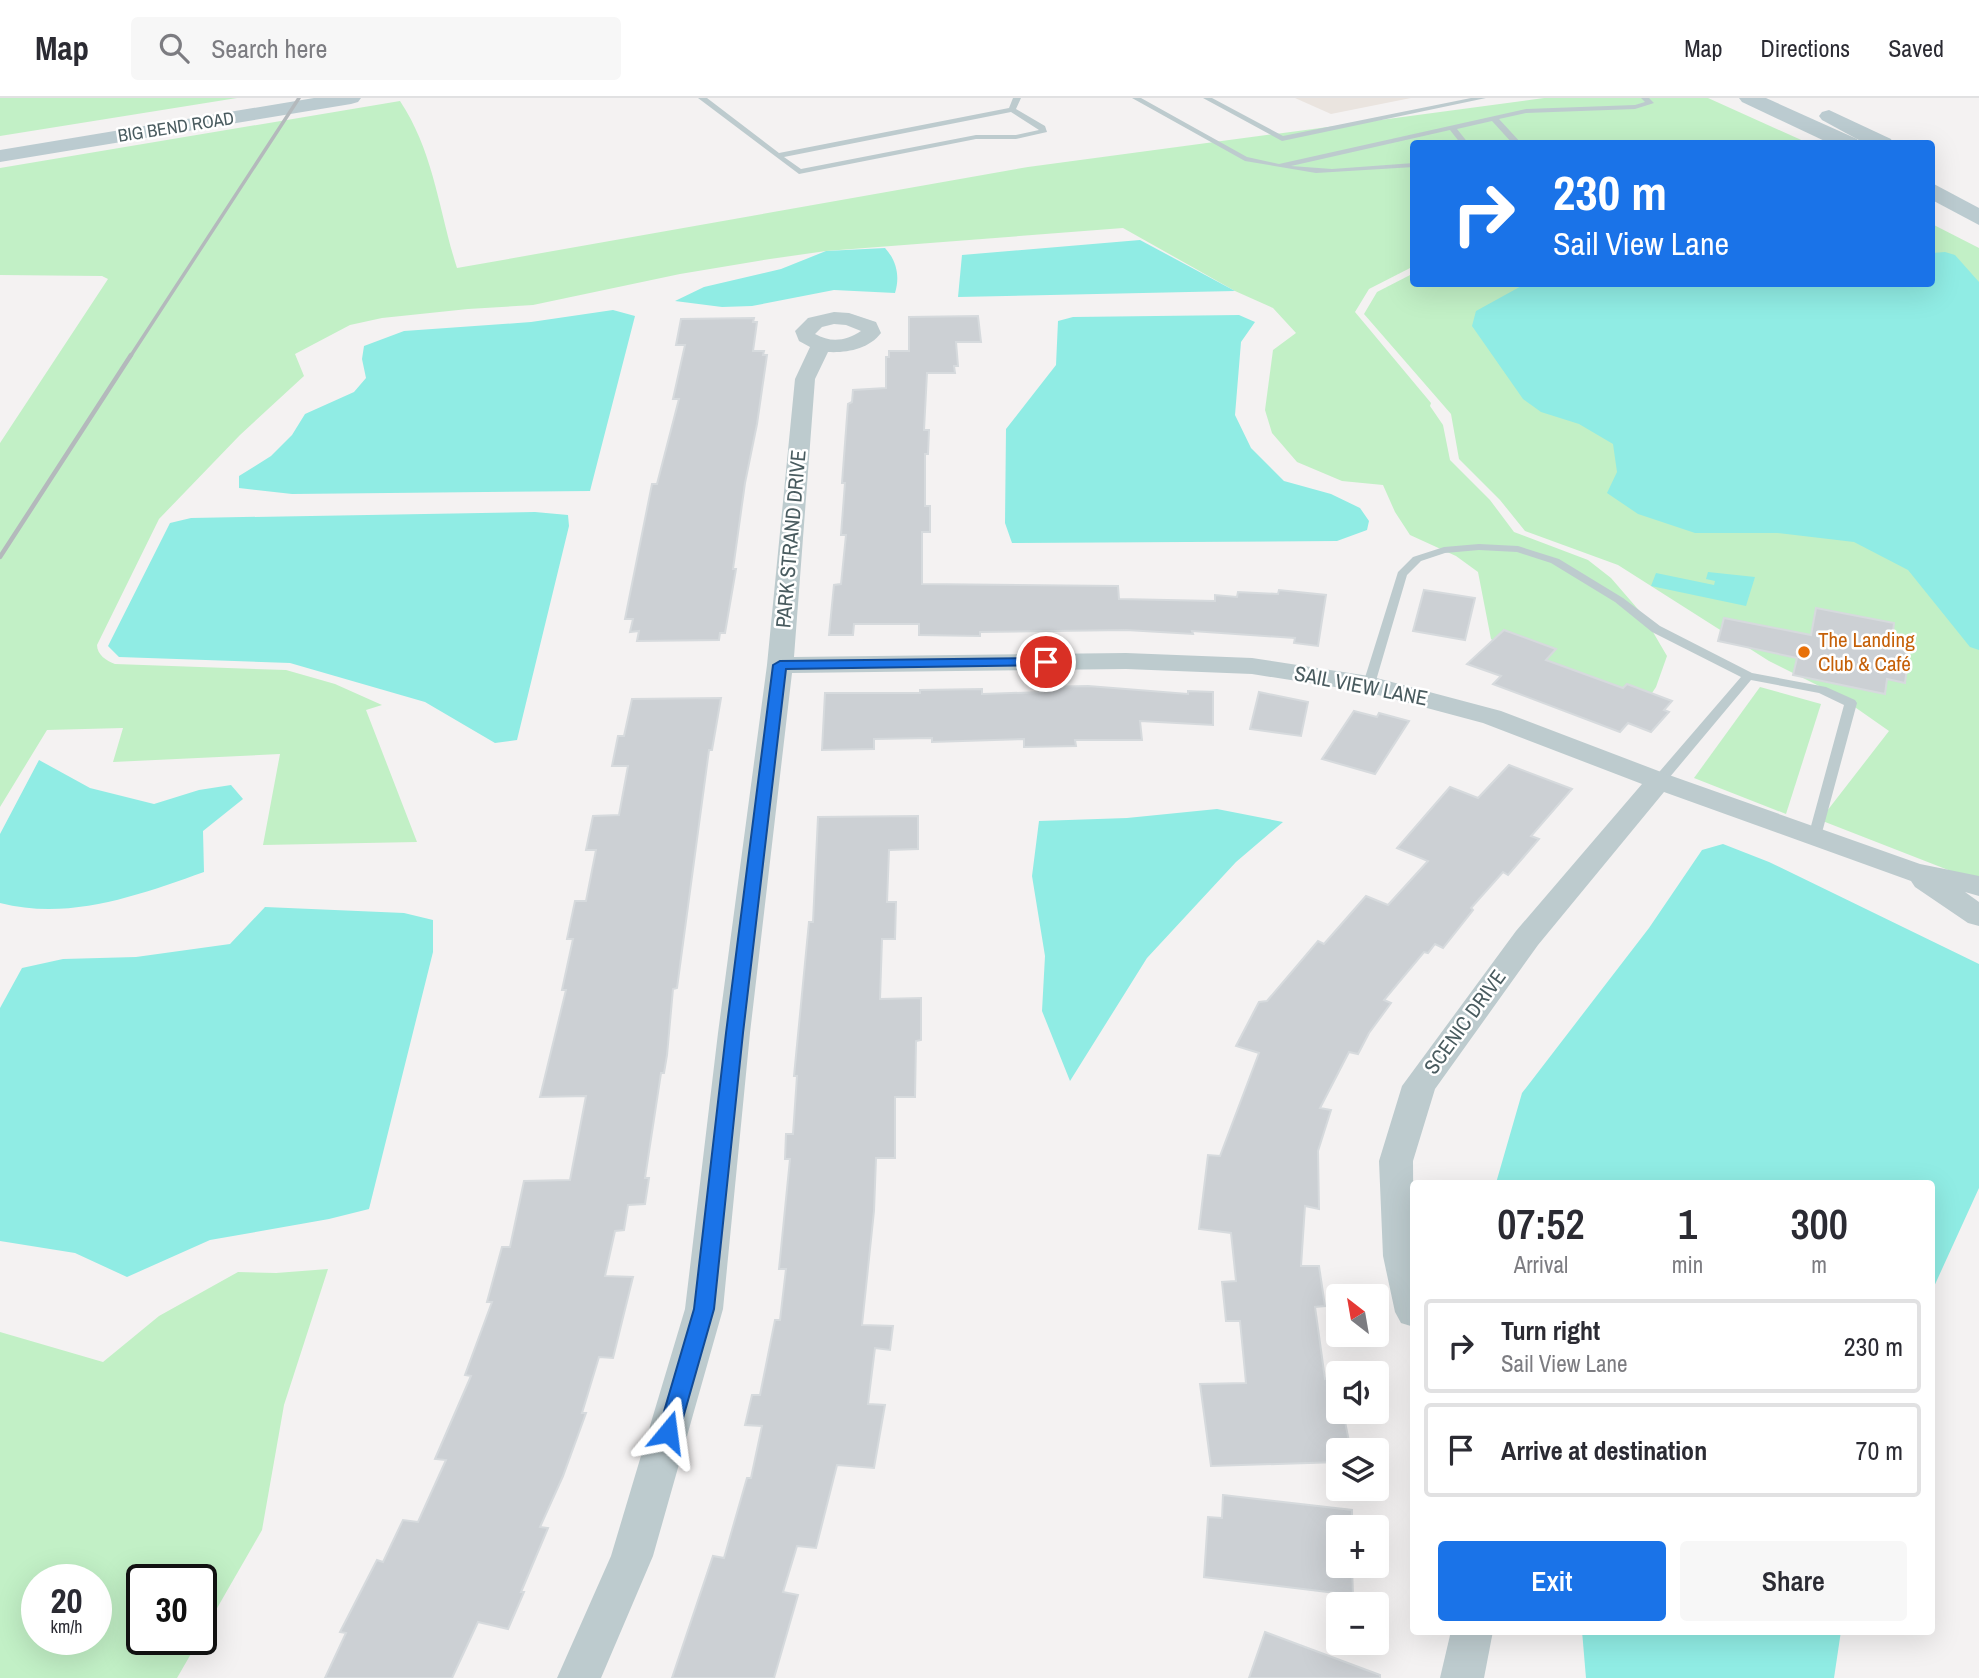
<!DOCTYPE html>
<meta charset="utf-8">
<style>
:root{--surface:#fff;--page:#f7f7f7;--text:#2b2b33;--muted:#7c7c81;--line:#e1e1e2;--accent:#1a73e8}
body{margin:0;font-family:"Archivo Narrow",sans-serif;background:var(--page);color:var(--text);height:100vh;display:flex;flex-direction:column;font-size:26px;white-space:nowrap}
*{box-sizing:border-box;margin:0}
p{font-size:23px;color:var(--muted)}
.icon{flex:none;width:38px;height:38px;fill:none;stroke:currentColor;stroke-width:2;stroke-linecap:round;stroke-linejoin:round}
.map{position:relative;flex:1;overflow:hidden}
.sheet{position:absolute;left:1410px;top:1082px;width:525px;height:455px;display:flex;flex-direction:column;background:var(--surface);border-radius:7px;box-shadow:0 7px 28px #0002}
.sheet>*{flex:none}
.hud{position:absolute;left:1410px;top:42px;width:525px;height:147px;border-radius:7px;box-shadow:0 7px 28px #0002;background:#1a73e8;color:#fff;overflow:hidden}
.needle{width:46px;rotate:329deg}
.fabs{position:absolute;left:1326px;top:1186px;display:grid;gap:14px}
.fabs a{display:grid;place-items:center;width:63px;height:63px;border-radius:7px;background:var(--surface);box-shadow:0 7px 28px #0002;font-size:35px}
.speed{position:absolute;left:21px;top:1466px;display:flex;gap:14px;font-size:35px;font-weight:700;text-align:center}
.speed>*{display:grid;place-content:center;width:91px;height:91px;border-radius:50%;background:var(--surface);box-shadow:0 7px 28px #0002;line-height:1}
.speed small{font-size:18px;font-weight:400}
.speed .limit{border:4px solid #111;border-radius:10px;background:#fff;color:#111}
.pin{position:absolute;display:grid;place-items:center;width:60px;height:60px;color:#fff;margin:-30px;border:4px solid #fff;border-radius:50%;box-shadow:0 2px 7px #0007}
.me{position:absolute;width:77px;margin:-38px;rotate:16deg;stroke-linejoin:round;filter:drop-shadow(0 0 5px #0008)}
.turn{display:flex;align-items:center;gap:24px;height:147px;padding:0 28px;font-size:32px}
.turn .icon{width:91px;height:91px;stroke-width:2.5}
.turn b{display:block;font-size:49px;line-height:60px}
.eta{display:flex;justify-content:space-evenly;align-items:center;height:119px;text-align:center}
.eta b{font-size:42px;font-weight:600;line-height:49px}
.button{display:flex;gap:14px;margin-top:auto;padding:14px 28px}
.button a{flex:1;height:80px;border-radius:7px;background:var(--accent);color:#fff;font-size:28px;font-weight:600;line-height:80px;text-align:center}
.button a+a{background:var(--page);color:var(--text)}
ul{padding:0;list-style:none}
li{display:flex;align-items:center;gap:21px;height:94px;margin:0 14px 10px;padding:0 14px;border:4px solid var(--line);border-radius:7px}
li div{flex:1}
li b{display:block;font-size:26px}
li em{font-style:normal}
header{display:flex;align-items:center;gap:42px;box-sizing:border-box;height:98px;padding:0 35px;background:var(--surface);border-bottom:2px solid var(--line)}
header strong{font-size:33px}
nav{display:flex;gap:38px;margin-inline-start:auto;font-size:24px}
.search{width:490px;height:63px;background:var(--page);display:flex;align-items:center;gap:18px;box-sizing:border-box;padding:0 24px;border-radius:7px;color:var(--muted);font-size:26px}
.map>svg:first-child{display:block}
.commercial{fill:#eae4df}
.green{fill:#c2f0c6;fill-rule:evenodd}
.water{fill:#90ece4}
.building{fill:#ccd0d4;stroke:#d6dadd;stroke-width:2}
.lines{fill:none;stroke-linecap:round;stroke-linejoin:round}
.lane{fill:#bdcbce;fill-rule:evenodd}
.street{fill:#bdcbce;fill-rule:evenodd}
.secondary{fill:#bbcbd0;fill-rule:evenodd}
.rail-far1{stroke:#b4b9bc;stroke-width:3.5}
.rail{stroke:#b4b9bc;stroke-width:4.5}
.route{fill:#1a73e8;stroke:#114b97;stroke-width:2}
.food-dot{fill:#e8710a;stroke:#fff;stroke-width:2.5}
.labels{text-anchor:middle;stroke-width:5;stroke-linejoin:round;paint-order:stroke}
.far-street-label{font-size:18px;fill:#495b5f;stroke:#fff}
.street-label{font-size:21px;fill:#495b5f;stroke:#fff}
.food-label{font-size:21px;fill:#c56008;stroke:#fff;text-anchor:start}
</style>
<header>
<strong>Map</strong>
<div class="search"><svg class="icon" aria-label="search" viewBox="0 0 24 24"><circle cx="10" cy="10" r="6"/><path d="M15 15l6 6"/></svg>Search here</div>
<nav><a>Map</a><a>Directions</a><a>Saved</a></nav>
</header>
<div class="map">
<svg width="1979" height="1580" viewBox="0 0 1979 1580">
<rect width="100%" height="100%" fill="#f4f2f2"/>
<!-- commercial -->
<path class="commercial" d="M1295 0H1411L1331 16Z"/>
<!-- green -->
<g class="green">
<path d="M0 0H237L0 38Z"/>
<path d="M1544 0H1708L1808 45 1414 46V168L1369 191 1355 214 1431 305 1430 308 1443 327 1450 362 1490 402 1514 434 1588 462 1611 480 1643 517 1667 558 1656 589 1632 625 1539 581 1491 541 1478 474 1456 458 1410 437 1395 414 1383 387 1342 383 1297 364 1272 335 1265 312 1273 252 1296 235 1273 210 1235 193 1123 130 826 153 770 161 680 176 533 207 468 211 382 220 350 227 295 256 304 278 240 337 159 421 97 547C97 557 107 563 115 566L286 572 335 586 382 607 366 612 417 744 263 747 280 656 113 664 123 630 47 632 0 709V345L108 181 102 178 0 177V70L400 3C434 54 439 114 457 170L1028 69Z"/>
<path d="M1932 126 1979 150V784L1820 722 1889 633 1839 598 1769 563 1618 467 1525 433 1500 402 1459 361 1451 316 1364 216 1377 194 1414 175V186H1932Z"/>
<path d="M1760 589 1821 606 1786 716 1694 680Z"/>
<path d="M328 1171 284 1307 262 1432 201 1538V1482H142V1542H199L177 1580H0V1234L103 1264 159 1218 238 1174 276 1175ZM37 1482H96V1542H37Z"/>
</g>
<!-- water -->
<g class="water">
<path d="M1140 142 1235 193 958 199 962 157Z"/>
<path d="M885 150C897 163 900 179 895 195L834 192 752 208 722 209 675 203 704 189 781 171 826 153Z"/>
<path d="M1945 154 1955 157 1979 184V552L1970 549 1908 472 1854 444 1777 435H1695L1638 416 1607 395 1617 374 1613 346 1579 326 1541 314 1523 301 1472 228 1476 213 1525 186H1932V155Z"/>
<path d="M613 212 635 218 590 393 292 396 239 390V378L271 358 292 337 305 316 354 294 366 280 362 261 364 248 404 233 531 224Z"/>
<path d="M1239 217 1255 224 1241 244 1235 317 1251 350 1284 383 1331 396 1360 410 1369 423 1367 432 1337 443 1012 445 1005 425 1006 331 1056 267 1058 223 1073 219Z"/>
<path d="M535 414 568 417 569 428 517 642 495 645 425 604 290 565 119 559 108 548 170 425 191 420Z"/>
<path d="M1708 474 1755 479 1746 508 1651 488 1656 475 1714 487 1715 483 1706 481Z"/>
<path d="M39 662 90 690 154 706 199 692 231 687 243 701 203 733 204 774C139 797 70 823 0 805V736Z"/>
<path d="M1217 711 1283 724 1236 764 1147 860 1070 983 1042 913 1045 858 1032 778 1039 723 1127 720Z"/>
<path d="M1723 746 1769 764 1979 866V1090L1932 1193V1085H1496L1522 995 1649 830 1702 752Z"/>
<path d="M265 809 404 815 433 822V854L369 1111 329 1121 210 1142 127 1179 75 1155 0 1143V910L22 870 63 861 136 859 230 846Z"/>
<path d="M1582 1533H1841L1834 1580H1586Z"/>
</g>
<!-- building -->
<g class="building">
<path d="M978 218 981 244H956L958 268H954L955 275H927L924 332H929L928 356H925V408H930V434H922V486L1118 488 1119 501 1215 503V497L1237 499 1238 494 1278 496 1279 492 1326 497 1318 548 1294 545 1295 540 1192 533 1193 536 1126 532 980 534V538L919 537V526H854L853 537H829L834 487 841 486 846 437H841L845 385H842L848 306 852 304 853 292 886 290V259H889V253H909V219Z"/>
<path d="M754 220 753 224H757L753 253H764L763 257H767L757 326 745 385 733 471H736L725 535H720L719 542 637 543 639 533 630 534 633 521H625L652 386H657L679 301H673L685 247H676L681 221Z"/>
<path d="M1424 492 1475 500 1465 542 1413 533Z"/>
<path d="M1816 510 1894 525 1891 550 1909 553 1905 585 1887 581 1885 596 1793 577 1797 560 1718 543 1724 520 1811 537Z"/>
<path d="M1504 532 1556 551 1546 562 1623 590 1627 586 1672 603 1664 612 1669 614 1651 634 1628 625 1620 634 1493 586 1501 578 1467 566Z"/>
<path d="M1088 588 1188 596V593L1213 594V627L1140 623 1142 642H1075L1076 648 1024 649V641L932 644V640L874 641V651L822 652 825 595H920V592L982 591V596L1043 594V589Z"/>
<path d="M1259 594 1308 604 1301 638 1250 631Z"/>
<path d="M721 600 712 652H709L677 890 673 891 667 957 664 975H661L645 1080H649L645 1106 628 1107 624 1132 615 1133 605 1178 633 1179 613 1260 599 1259 582 1315H586L563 1378 540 1429 548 1430 521 1494H524L508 1531 478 1524 452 1580H325L346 1535 340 1534 377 1462 383 1464 403 1422 418 1424 446 1362 435 1361 471 1278 465 1277 492 1204H487L502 1149H510L524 1083 570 1082 586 998 540 999 566 892H562L573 841H567L575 803H586L596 752H586L593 718 619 717 628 668H612L618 638H624L632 601Z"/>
<path d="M1354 613 1377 619 1379 615 1409 623 1375 676 1322 661Z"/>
<path d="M1509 667 1572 691 1531 738 1539 741 1508 777 1503 774 1471 810 1473 812 1443 850 1435 846 1428 855 1424 854 1384 902 1391 905 1369 935 1358 956 1349 954 1320 1010 1331 1012 1318 1053 1319 1111 1305 1108 1301 1168H1319L1325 1208 1315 1209 1325 1281 1339 1280V1314H1343L1351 1353H1339V1364L1211 1368 1200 1286 1246 1285 1240 1223H1226L1222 1184 1236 1183 1231 1135 1199 1131 1208 1057 1220 1058 1259 955 1236 948 1259 904 1267 903 1318 843 1324 846 1366 798 1388 807 1428 763 1397 750 1450 689 1478 700Z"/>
<path d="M918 718V751L889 752 887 804H896L895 841H882L880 901 921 900V942L916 943 915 999H895V1060H876L874 1113 862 1227 893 1228 890 1252 875 1250 868 1306 885 1307 874 1370 837 1367 816 1450 797 1448 783 1494 798 1497 774 1580H672L713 1458 724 1460 747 1380H751L762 1328 745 1327 752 1297H760L775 1222H780L786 1171H779L790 1061H785L786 1036H793L797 978H794L809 824H813L818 719Z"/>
<path d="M1223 1397 1352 1412V1430H1339V1468H1352L1353 1497 1204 1479 1208 1419 1222 1420Z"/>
<path d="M1265 1534 1380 1577V1580H1249Z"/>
</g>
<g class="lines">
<!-- lane -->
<g class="lane">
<path d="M698 0H707L779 55 1009 10 1013 0H1021L1016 11 1045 28 1047 34 1016 41H976L799 76ZM1011 14 1039 32 1016 37H976L801 71 784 59Z"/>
<path d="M1132 0H1141L1247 59 1279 66 1526 11 1635 7 1645 4 1641 0H1649L1654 5 1635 11 1526 15 1499 21 1522 46H1513L1492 23 1457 31 1469 46H1461L1450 32 1291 68 1332 71 1414 65V69L1316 75 1245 63Z"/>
<path d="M1203 0H1212L1283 38 1471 0H1486L1282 43Z"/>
<path d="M1479 446 1518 448 1559 461 1623 500 1660 528 1752 575 1826 589 1855 602 1857 605 1820 742H1810L1808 739 1844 607 1819 595 1751 582 1664 686H1654L1652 683 1654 680 1741 579 1652 534 1615 504 1551 465 1517 454 1479 452 1445 455 1421 463 1407 477 1375 586 1373 589H1365L1363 586 1398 474 1413 459 1444 449Z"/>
</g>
<!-- street -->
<g class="street">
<path d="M834 214 849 215 876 224 881 235C869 251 847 255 828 254L815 281 794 559 1126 555 1252 560 1369 578 1501 613 1669 677 1920 766 1979 778V798L1965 794 1979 804V828L1968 825 1915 789 1911 783 1664 694 1538 847 1435 991 1413 1063 1414 1229 1401 1225 1395 1214 1383 1158 1379 1063 1402 988 1516 833 1642 686 1483 625 1367 594 1252 576 1126 571 792 575 750 935 723 1211 653 1458 601 1580H557L611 1458 685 1211 718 935 767 567 795 281 810 249 799 243 795 233 808 220ZM834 226 846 227 861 233C846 243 831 245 815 236L822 229Z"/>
<path d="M1451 1533H1493L1484 1580H1440Z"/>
</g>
<!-- secondary -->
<g class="secondary">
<path d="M314 0H361L358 4 351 6 0 64V52Z"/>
<path d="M1739 0H1766L1857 41 1859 46H1831L1742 4Z"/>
<path d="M1829 12 1891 41 1893 46H1866L1822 22 1819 18 1822 14Z"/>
<path d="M1932 85 1979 110V127L1932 102Z"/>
</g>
<!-- rail-far1 -->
<path class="rail-far1" d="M130 259 299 0"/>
<!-- rail -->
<path class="rail" d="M0 459 131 257"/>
</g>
<!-- route -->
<path class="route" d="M1046 560 1053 564 1051 567 786 571 743 935 714 1211 679 1334 676 1341 668 1343 661 1341 658 1334 694 1211 726 935 773 567 780 563Z"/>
<!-- markers -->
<circle class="food-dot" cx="1804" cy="554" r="7"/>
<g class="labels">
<!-- far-street labels -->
<g class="far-street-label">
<text transform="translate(176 29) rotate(-9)" y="6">BIG BEND ROAD</text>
</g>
<!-- street labels -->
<g class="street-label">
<text transform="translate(791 441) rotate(-85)" y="7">PARK STRAND DRIVE</text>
<text transform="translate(1361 588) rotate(11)" y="7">SAIL VIEW LANE</text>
<text transform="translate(1465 924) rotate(-54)" y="7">SCENIC DRIVE</text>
</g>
<!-- food labels -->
<g class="food-label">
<text x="1818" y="549">The Landing<tspan x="1818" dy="24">Club &amp; Café</tspan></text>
</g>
</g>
</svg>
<div class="fabs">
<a><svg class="needle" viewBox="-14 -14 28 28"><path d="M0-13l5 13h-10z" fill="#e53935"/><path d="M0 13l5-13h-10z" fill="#7c7c81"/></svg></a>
<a><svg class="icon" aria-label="sound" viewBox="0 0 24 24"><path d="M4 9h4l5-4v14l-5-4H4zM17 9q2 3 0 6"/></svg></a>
<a><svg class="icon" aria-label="layers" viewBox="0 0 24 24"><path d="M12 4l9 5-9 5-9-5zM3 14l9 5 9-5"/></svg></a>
<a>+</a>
<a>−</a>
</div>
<div class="speed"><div>20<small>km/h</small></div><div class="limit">30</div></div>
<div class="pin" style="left:1046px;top:564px;background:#d93025"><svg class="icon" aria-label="arrive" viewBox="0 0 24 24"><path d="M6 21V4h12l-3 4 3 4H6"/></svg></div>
<svg class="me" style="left:668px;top:1334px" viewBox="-20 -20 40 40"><path d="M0-17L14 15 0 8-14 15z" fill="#1a73e8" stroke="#fff" stroke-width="4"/></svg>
<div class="hud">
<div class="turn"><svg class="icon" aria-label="right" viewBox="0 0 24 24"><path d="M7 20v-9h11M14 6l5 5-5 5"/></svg><div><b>230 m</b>Sail View Lane</div></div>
</div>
<section class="sheet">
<div class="eta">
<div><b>07:52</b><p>Arrival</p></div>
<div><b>1</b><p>min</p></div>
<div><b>300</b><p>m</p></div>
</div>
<ul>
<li><svg class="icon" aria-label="right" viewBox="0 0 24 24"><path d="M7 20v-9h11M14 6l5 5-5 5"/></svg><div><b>Turn right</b><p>Sail View Lane</p></div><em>230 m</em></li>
<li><svg class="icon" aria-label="arrive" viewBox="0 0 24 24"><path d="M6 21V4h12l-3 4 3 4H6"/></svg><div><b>Arrive at destination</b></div><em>70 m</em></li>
</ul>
<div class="button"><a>Exit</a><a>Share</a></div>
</section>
</div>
